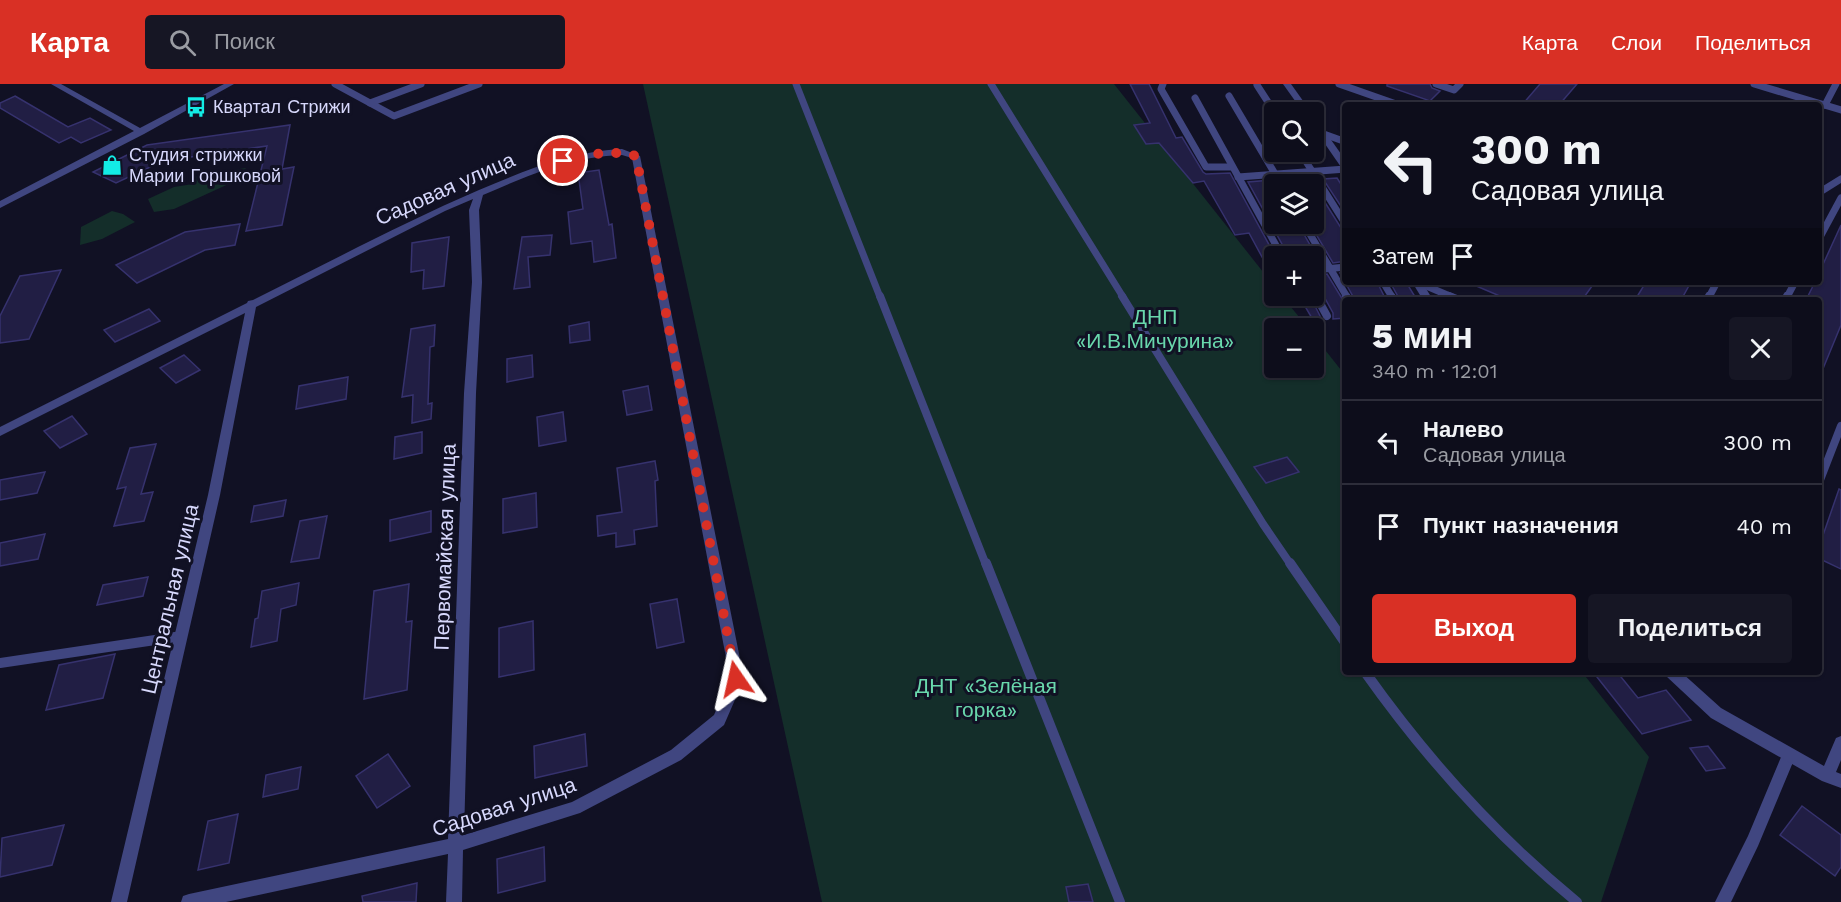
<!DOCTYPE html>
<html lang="ru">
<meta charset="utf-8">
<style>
:root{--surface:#0d0d1b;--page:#161624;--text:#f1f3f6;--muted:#9a9ca3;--line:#2d2d3a;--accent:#d93025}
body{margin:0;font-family:"Work Sans",sans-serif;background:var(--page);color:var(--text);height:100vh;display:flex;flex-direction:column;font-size:22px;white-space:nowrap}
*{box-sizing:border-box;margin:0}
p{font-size:20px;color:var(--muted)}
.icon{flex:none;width:33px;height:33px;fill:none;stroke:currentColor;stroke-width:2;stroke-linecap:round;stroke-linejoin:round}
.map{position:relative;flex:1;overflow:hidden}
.panel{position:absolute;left:1342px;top:213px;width:480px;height:378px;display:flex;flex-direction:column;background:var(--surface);border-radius:6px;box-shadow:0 2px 4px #0004,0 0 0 2px var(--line)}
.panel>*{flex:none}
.guide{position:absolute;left:1342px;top:18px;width:480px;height:183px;border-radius:6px;box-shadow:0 2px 4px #0004,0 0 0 2px var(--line);background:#0d0d1b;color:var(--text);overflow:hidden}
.buttons{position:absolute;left:1264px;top:18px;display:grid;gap:12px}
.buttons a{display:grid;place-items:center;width:60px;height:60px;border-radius:6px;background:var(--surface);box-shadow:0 2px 4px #0004,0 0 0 2px var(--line);font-size:30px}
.pin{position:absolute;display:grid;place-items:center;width:51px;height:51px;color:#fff;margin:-26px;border:3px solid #fff;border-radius:50%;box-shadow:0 2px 6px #0007}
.me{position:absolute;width:66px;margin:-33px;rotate:349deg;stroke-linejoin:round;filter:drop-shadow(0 0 4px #0008)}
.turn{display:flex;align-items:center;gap:21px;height:126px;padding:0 30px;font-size:27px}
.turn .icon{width:78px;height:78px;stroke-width:2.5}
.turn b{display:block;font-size:42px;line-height:51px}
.then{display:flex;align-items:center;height:57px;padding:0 30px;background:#0003;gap:12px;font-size:22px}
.round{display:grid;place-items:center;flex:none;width:63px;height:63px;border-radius:6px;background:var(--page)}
.overview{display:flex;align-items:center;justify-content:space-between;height:102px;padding:0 30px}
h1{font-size:36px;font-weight:800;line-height:45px}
.button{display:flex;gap:12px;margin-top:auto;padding:12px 30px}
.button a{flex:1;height:69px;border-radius:6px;background:var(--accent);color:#fff;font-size:24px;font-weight:800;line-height:69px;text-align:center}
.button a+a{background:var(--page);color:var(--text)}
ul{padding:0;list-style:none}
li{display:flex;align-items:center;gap:18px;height:84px;padding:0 30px;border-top:2px solid var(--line)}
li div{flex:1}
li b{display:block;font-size:22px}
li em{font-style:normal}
header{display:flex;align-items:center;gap:36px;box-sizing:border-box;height:84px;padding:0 30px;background:var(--accent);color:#fff}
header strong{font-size:28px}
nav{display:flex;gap:33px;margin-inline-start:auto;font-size:21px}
.search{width:420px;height:54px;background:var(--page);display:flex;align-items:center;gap:15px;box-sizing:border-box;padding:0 21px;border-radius:6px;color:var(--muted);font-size:22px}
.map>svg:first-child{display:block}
.green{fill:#142e2a}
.building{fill:#211e44;stroke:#36326e;stroke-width:1.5}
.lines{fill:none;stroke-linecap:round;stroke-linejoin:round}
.service-far2{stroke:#404680;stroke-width:7}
.service-far1{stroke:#404680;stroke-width:8}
.service{stroke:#404680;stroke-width:10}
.minor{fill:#404680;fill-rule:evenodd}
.tertiary{fill:#404680;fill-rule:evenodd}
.route{stroke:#d93025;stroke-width:10;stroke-dasharray:0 18}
.labels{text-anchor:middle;stroke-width:6;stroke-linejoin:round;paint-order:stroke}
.far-poi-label{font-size:18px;fill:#d7d8fc;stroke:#111124;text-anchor:start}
.street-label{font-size:21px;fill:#d7d8fc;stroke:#111124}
.park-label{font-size:21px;fill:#69d7ac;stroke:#111124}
</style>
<header>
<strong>Карта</strong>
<div class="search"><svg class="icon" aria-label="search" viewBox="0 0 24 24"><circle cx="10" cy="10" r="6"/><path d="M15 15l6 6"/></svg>Поиск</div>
<nav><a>Карта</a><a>Слои</a><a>Поделиться</a></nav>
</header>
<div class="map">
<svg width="1841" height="818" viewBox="0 0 1841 818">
<rect width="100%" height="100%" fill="#111124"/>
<!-- green -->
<g class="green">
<path d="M643 0H1114L1275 203V212H1282L1308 244H1275V284H1314V252L1345 291 1346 588H1582L1649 673 1601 818H822Z"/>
<path d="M246 84 233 98 174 125 154 128 148 115 174 103 193 100 196 92Z"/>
<path d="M112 127 123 130 135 138 102 155 80 161 81 143Z"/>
</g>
<!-- building -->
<g class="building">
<path d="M1130 0H1149L1176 54 1182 53 1203 88 1206 90 1230 89 1273 168 1278 171 1283 167V162L1248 98 1272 96 1275 101V140H1298L1321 180H1314V172H1275V183L1268 184 1249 149 1235 151 1204 97 1193 99 1159 59 1146 60 1134 41 1150 39Z"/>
<path d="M1387 0H1430L1432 4 1440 7 1430 17 1387 2Z"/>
<path d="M1540 0H1577L1559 21H1522Z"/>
<path d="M15 12 68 43 90 34 111 46 81 59 71 53 59 59 0 24V19Z"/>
<path d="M290 41 282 85 294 83 282 141 246 147 267 62 163 77 116 99 93 88 147 61Z"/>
<path d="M599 86 609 141 612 140 616 174 594 178 592 157 571 160 568 128 583 125 578 89Z"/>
<path d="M1337 94 1346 108V130L1323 95Z"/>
<path d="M1314 101 1341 144 1346 147V177L1333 179 1310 140H1314Z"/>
<path d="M240 140 235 161 205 166 137 199 116 181 185 148Z"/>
<path d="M1841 141V241L1820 292V216H1806L1815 198H1820V187Z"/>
<path d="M552 151 550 171 528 173 530 203 514 205 522 153Z"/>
<path d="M449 153 444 202 423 205 424 186 411 188 412 159Z"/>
<path d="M61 186 29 255 0 259V232L20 192Z"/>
<path d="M1340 189H1346V198H1377L1386 216H1355Z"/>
<path d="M1327 190 1346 221V234L1333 235V229L1322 209 1314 202V192Z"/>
<path d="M1390 198H1406L1417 216H1400Z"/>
<path d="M1467 198H1595L1582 216H1509Z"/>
<path d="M1646 198H1691L1681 216H1635Z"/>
<path d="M1299 212H1310L1322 236H1313Z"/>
<path d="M149 225 160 237 115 258 104 246Z"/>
<path d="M589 238 590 256 570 259 569 242Z"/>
<path d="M435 241 434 262 430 263 428 320 432 319 431 335 412 339 413 311 402 313 411 245Z"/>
<path d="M184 271 200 286 176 299 160 284Z"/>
<path d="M532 271 533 293 507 298V275Z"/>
<path d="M348 293 346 315 296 325 299 302Z"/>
<path d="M648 302 652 326 627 331 623 307Z"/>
<path d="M563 328 566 357 539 362 537 333Z"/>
<path d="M72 332 87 350 60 364 44 347Z"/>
<path d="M422 348V369L394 375 395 353Z"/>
<path d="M156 360 141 410 153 408 144 437 114 442 126 403 117 405 130 364Z"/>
<path d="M1287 373 1299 388 1266 399 1254 383Z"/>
<path d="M655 377 658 396 655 397 657 442 634 446 635 460 616 463V449L598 452 597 432 622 428 617 384Z"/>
<path d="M45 388 37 409 0 416V396Z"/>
<path d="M1839 405 1841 406V485L1820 475V460Z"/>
<path d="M536 409 537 443 503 449V415Z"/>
<path d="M286 416 283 432 251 438 254 422Z"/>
<path d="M431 427V448L390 457V436Z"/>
<path d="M327 432 319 474 291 478 300 437Z"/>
<path d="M45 450 38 475 0 482V459Z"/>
<path d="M148 493 143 512 97 521 103 501Z"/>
<path d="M299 499 296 521 281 525 277 557 251 563 255 535 258 534 262 507Z"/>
<path d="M409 500 406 538 412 537 407 606 364 615 374 507Z"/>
<path d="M677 515 684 558 657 564 650 520Z"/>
<path d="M533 537 534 586 499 593V544Z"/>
<path d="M115 570 103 614 46 626 59 581Z"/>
<path d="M1593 588H1617L1638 614 1666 606 1691 636 1642 650Z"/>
<path d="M585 650 587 682 535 694 534 662Z"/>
<path d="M1708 662 1725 684 1706 687 1690 664Z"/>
<path d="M388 670 410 702 377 724 356 692Z"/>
<path d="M301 683 298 705 263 713 266 691Z"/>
<path d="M1802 722 1841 751V783L1835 792 1780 751Z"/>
<path d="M238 730 229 779 198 786 208 737Z"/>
<path d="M64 741 52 781 0 793 2 754Z"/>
<path d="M544 763 545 797 498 809 497 775Z"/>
<path d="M417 799 416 818H363L362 812Z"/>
<path d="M1088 800 1093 818H1069L1066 803Z"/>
</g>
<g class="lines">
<!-- service-far2 -->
<g class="service-far2">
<path d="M335 0 394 32 479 0"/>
<path d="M796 0 880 213"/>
<path d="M991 0 1123 213"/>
<path d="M1163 0 1161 5 1206 83H1232"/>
<path d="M1339 0 1399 21"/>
<path d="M1436 0 1454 6 1460 0"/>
<path d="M1754 0 1841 26"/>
<path d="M1257 1 1275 29"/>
<path d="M1229 12 1281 100"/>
<path d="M1195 14 1278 165"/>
<path d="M370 19 421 0"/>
<path d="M1825 21 1836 0"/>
<path d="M1321 49 1346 58"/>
<path d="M1300 68 1346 141"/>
<path d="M1238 93 1346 85"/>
<path d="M1820 108 1841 95"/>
<path d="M1304 140 1347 213"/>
<path d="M1820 153 1841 114"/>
<path d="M1314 186 1346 183"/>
<path d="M1271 189H1275"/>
<path d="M1383 198 1392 213"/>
<path d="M1417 198 1452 213"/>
<path d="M1314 208 1317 213"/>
<path d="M1709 213 1717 198"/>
<path d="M1787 213 1795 198"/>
</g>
<!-- service-far1 -->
<g class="service-far1">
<path d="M880 212 986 481"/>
<path d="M1122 212 1263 440 1291 481"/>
<path d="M1316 212 1327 232"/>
<path d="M1346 212 1349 216"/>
<path d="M1391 212 1394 216"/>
<path d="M1449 212 1459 216"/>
<path d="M1707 216 1709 212"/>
<path d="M1785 216 1787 212"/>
<path d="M1820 396 1841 342"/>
</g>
<!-- service -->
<g class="service">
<path d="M986 479 1120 818"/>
<path d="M1290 479 1346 560"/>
<path d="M0 579 182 552"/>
<path d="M1365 588C1426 674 1495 751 1577 818"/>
</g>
<!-- minor -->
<g class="minor">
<path d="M51 0H61L140 44 224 0H234L144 50 0 124V117L134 47Z"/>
<path d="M622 65 640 72 744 595 724 641 681 676 580 729 463 766 462 818H446L448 770 226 818H181L183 812 189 810 448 755 464 309 472 198 469 126 473 115 445 127 256 223 220 411 127 818H111L208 411 245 229 0 352V343L247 219 248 217 253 216C328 179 402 139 479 106 527 86 568 68 622 65ZM622 71 632 74 730 595 714 631 671 666 572 718 464 751 476 309 482 198 479 126 483 111C530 91 569 73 622 71Z"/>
<path d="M1789 664 1794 666 1796 671 1758 762 1731 818H1715L1748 752 1784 666Z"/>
</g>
<!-- tertiary -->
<g class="tertiary">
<path d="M1283 0H1291L1311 28H1303Z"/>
<path d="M1314 35 1317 36 1346 77V87L1343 86 1314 44Z"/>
<path d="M1412 198H1422L1433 216H1423Z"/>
<path d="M1664 588H1681L1721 624 1824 682 1836 654 1841 652V676L1836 688 1841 690V704L1822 697 1711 634 1666 592Z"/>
</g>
</g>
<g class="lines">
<!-- route -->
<path class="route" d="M563 77C588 71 611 65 636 72L736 595"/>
</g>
<!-- icons -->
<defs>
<g id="bus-bare" transform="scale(1.62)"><path d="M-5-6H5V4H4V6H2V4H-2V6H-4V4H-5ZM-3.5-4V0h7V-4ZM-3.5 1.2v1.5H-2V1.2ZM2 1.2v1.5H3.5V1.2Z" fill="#13ece5" stroke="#111124" stroke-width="2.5" paint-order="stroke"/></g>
<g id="shop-bare" transform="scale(1.62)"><path d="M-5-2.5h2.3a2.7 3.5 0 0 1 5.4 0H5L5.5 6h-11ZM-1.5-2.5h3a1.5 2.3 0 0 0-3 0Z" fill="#13ece5" stroke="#111124" stroke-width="2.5" paint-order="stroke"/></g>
</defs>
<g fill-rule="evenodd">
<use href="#bus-bare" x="196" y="23"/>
<use href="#shop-bare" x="112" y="81"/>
</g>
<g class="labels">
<!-- far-poi labels -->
<g class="far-poi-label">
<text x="213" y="29">Квартал Стрижи</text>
<text x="129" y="77">Студия стрижки<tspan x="129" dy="21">Марии Горшковой</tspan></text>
</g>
<!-- street labels -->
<g class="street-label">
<text transform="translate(445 105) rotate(-24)" y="7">Садовая улица</text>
<text transform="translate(445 463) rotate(-88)" y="7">Первомайская улица</text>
<text transform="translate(170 515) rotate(-77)" y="7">Центральная улица</text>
<text transform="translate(504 723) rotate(-18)" y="7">Садовая улица</text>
</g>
<!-- park labels -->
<g class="park-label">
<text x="1155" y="240">ДНП<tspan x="1155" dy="24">«И.В.Мичурина»</tspan></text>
<text x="986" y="609">ДНТ «Зелёная<tspan x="986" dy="24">горка»</tspan></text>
</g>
</g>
</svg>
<div class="buttons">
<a><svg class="icon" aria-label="search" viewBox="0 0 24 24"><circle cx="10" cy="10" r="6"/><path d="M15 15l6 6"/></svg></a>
<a><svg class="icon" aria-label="layers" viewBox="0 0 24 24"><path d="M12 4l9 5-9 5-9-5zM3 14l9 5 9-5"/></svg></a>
<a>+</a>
<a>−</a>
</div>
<div class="pin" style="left:563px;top:77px;background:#d93025"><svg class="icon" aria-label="arrive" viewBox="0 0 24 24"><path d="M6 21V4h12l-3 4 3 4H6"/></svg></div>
<svg class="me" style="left:736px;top:595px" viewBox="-20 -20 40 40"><path d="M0-17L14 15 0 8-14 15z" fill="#d93025" stroke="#fff" stroke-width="4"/></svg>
<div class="guide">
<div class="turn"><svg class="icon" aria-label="left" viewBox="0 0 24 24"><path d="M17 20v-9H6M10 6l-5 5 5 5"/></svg><div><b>300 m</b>Садовая улица</div></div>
<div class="then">Затем<svg class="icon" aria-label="arrive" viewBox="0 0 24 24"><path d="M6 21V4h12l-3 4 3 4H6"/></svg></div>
</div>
<section class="panel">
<div class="overview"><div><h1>5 мин</h1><p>340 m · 12:01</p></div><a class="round"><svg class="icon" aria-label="close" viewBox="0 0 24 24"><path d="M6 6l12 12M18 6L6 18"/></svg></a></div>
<ul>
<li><svg class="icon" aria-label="left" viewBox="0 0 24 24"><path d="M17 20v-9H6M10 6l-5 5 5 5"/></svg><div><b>Налево</b><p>Садовая улица</p></div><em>300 m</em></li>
<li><svg class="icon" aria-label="arrive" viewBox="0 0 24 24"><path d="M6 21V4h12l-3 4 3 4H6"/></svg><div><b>Пункт назначения</b></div><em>40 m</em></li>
</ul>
<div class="button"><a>Выход</a><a>Поделиться</a></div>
</section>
</div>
